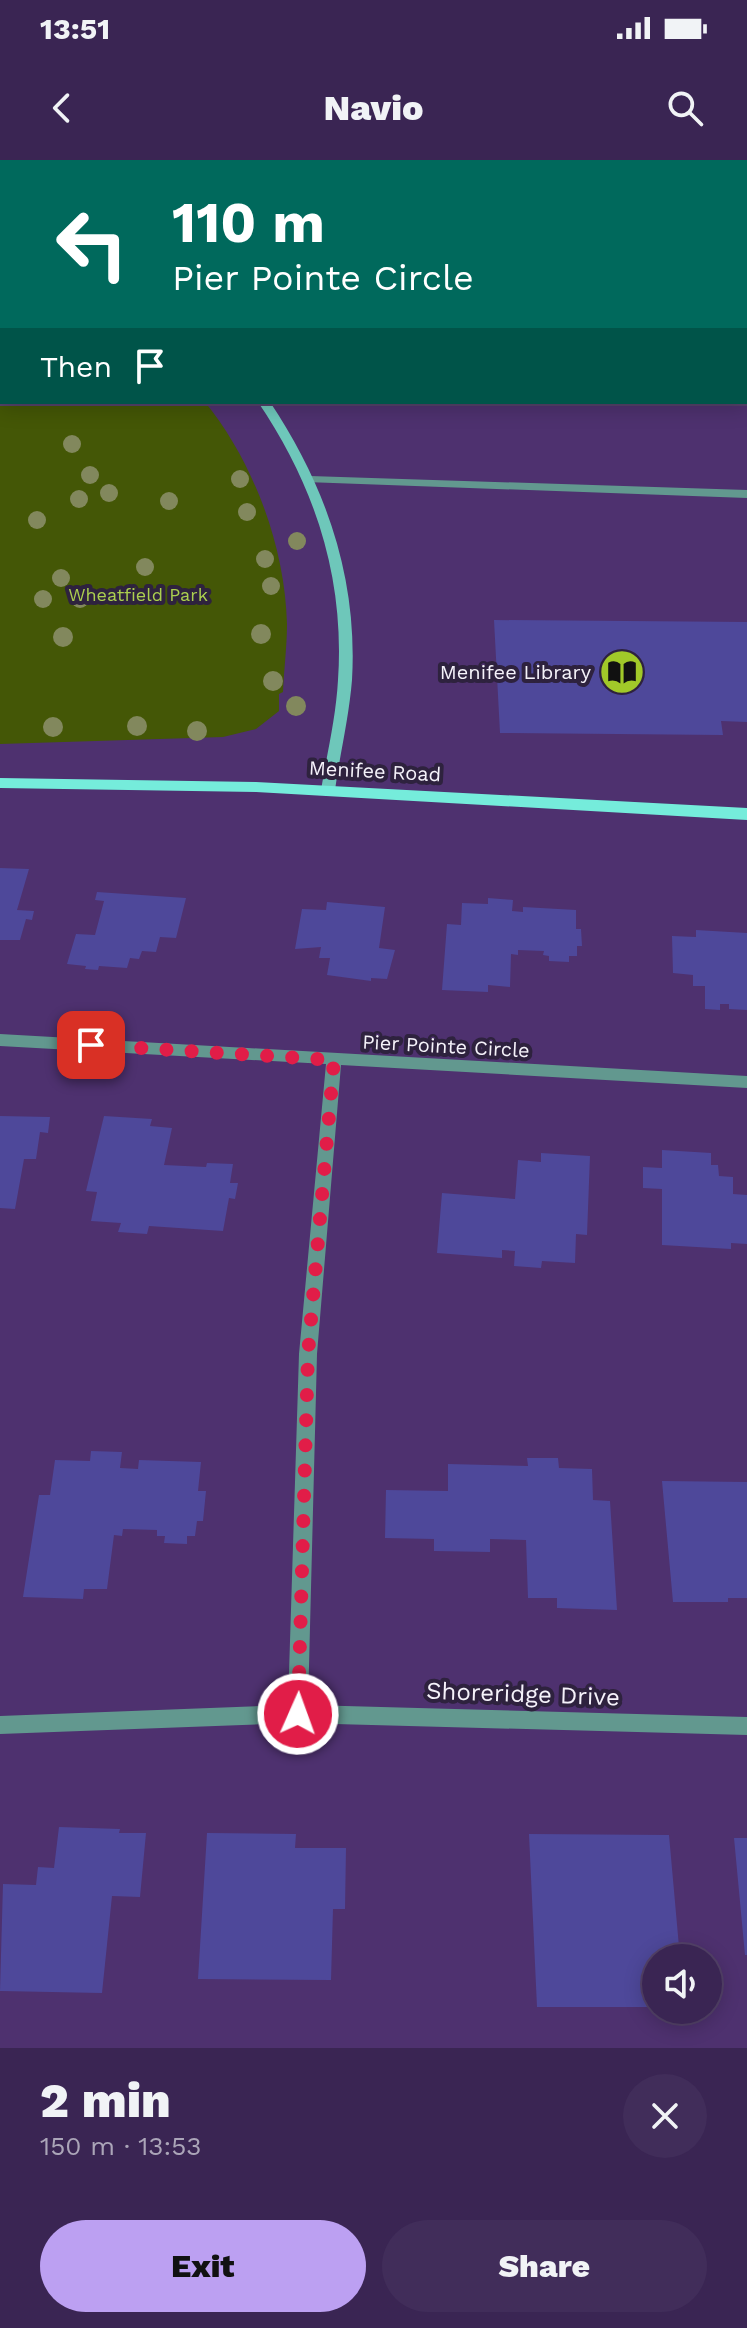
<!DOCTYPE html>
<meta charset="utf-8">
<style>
:root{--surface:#3a2553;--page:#412d5a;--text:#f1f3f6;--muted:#aba5b8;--line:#54426a;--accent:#bca0f2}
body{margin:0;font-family:"Work Sans",sans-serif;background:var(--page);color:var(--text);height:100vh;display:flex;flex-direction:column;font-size:30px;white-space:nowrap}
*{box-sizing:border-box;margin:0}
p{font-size:26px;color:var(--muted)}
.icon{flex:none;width:44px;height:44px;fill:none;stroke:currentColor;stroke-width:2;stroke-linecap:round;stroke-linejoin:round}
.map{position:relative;height:1888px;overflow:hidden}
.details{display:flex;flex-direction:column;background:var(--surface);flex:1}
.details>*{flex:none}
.top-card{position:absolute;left:0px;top:0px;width:748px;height:244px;box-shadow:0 4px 20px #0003,0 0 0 2px var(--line);background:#00695c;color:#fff;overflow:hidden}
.fabs{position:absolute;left:642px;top:1784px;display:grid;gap:16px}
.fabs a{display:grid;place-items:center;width:80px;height:80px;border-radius:50%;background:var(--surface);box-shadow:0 4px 20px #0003,0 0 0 2px var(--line);font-size:40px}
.pin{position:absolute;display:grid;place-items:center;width:68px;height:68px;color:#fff;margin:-34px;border-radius:16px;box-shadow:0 4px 12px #0006}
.me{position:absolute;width:88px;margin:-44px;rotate:2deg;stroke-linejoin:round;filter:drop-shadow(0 0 6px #0008)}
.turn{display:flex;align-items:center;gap:28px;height:168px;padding:0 40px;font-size:36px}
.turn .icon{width:104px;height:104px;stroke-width:2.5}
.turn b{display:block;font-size:56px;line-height:68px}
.then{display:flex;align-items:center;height:76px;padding:0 40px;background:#0003;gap:16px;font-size:30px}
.round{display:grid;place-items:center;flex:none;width:84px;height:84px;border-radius:42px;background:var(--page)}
.headline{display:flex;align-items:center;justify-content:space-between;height:136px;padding:0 40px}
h1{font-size:48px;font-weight:800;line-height:60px}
.button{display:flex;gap:16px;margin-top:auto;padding:16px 40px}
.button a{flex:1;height:92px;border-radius:48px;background:var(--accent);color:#111;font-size:32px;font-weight:800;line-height:92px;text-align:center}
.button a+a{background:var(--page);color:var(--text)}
.status{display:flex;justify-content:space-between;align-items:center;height:56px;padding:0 40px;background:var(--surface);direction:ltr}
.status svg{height:22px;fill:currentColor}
header{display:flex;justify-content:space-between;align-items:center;height:104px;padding:0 40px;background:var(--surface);font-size:36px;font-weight:800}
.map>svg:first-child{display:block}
.green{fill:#445706}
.building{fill:#4e489a}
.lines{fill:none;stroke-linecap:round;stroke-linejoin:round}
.lane{fill:#62988f;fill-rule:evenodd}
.street{fill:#62988f;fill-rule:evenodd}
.secondary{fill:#6ec7ba;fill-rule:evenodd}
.primary{fill:#75ecdb;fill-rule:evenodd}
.tree{fill:#82885d}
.route{stroke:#e11d48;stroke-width:14;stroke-dasharray:0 25.2}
.labels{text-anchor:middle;stroke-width:8;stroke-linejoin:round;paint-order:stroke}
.far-park-label{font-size:18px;fill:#acd04f;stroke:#2e223e}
.poi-label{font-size:20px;fill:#f5f2fa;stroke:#2e223e;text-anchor:end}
.street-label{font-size:20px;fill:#f5f2fa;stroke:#2e223e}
.near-street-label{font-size:24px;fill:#f5f2fa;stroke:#2e223e}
</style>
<div class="status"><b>13:51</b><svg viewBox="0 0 49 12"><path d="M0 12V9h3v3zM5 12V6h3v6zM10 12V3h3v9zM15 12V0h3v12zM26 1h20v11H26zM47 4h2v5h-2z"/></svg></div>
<header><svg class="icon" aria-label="back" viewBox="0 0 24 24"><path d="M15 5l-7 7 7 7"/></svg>Navio<svg class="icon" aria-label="search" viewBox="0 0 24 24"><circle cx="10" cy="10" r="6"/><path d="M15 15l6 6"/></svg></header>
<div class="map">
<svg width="747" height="1888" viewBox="0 0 747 1888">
<rect width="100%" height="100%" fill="#4e316f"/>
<!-- green -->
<path class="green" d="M0 54 2 242H205C252 300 285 384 287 464 287 486 284 509 283 532L279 534V551L256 569 223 577 0 584Z"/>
<!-- building -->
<g class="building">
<path d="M494 460 747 462V562L721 561 723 575 500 573Z"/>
<path d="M0 708 29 709 17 750 34 751 32 760 26 759 20 780H0Z"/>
<path d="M97 732 186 738 176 778 160 777 156 792 142 791 139 799 130 798 127 808 99 806 98 810 85 809 86 806 67 804 76 774 95 775 104 741 95 740Z"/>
<path d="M488 738 513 740 512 751 523 752V747L576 750V769H581L582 786H577V796H569V802L549 801V796L543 795 544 791 518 790V795L511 794 510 827 488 825V832L442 830 447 764 461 765 462 743 488 744Z"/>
<path d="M327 742 385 747 379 788 395 790 387 819 371 818V821L327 815 330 798H319L321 787 295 789 302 749 326 750Z"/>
<path d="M696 770 747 773V850L729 849V844H720V850L705 849V826H693V815L673 813 672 776 696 777Z"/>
<path d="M0 956 50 957 48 973 40 972 36 999H24L15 1049 0 1048Z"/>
<path d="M104 956 152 959 150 966 172 968 164 1005 206 1007 207 1003 233 1004 230 1023H238L235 1039 229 1038 223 1071 149 1066 147 1074 118 1072 121 1063 91 1061 97 1032 86 1031Z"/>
<path d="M662 990 711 993V1005H718L719 1016 733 1017V1034L747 1035V1084L731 1083V1089L662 1085V1029L643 1028V1007L662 1008Z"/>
<path d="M541 993 590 996 587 1075 576 1074 575 1103 542 1101 541 1108 514 1106 515 1091 502 1090V1098L437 1093 442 1033 515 1039 518 1000 541 1002Z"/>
<path d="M91 1291 122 1292 120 1308 138 1309 139 1300 201 1302 198 1331H206L203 1361H197L195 1376H187V1384L164 1383 165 1376H157V1370L123 1369 122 1376 114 1375 107 1429H84L83 1439 23 1437 39 1335H50L55 1300 90 1301Z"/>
<path d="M527 1298H558L559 1308 592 1309 593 1340 610 1341 617 1450 557 1448V1438H528L526 1380 490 1379V1392L434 1391V1379L385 1378 386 1330 448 1331V1304L528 1306Z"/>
<path d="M662 1321 747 1322V1438H728V1442H673Z"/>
<path d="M59 1667 120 1669 119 1673H146L140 1737 112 1736 102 1833 0 1831 3 1724 36 1725 38 1707 54 1708Z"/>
<path d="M207 1673 296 1674 295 1688H346L345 1749H333L331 1820 198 1819Z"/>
<path d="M529 1674 669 1675 680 1798H656V1847H537Z"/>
<path d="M734 1678H747V1795H745Z"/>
</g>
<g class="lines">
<!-- lane -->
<path class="lane" d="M310 316 747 330V338L306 322 304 320Z"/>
<!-- street -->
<g class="street">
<path d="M242 0H253L255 2H244Z"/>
<rect x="734" y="0" width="10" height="2"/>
<rect x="746" y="25" width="1" height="10"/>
<rect x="746" y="85" width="1" height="6"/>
<path d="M0 874 747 916V928L341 905 317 1194 308 1545 747 1557V1575L298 1563 0 1574V1556L288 1545 299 1194 326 904 0 886Z"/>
</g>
<!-- secondary -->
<g class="secondary">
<path d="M0 5 2 6V12L0 11Z"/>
<path d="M258 242H270C326 326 358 418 352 520 349 557 340 594 335 630L328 634 321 630C327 594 336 557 338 520 345 418 315 326 258 242Z"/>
</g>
<!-- primary -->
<path class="primary" d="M0 618 256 622 747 648V660L256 632 0 628Z"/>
</g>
<!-- trees -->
<g class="tree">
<circle cx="72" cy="284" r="9"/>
<circle cx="90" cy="315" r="9"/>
<circle cx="240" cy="319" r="9"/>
<circle cx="109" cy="333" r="9"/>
<circle cx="79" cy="339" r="9"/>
<circle cx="169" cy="341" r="9"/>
<circle cx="247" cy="352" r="9"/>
<circle cx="37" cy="360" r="9"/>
<circle cx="297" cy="381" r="9"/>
<circle cx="265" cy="399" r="9"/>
<circle cx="145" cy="407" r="9"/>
<circle cx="61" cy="418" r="9"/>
<circle cx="271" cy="426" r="9"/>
<circle cx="43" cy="439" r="9"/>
<circle cx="80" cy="439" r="9"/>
<circle cx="261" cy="474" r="10"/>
<circle cx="63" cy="477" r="10"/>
<circle cx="273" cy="521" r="10"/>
<circle cx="296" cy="546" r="10"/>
<circle cx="137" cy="566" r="10"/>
<circle cx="53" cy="567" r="10"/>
<circle cx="197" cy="571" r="10"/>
</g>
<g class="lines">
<!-- route -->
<path class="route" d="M91 885 334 900 308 1194 298 1554"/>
</g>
<!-- icons -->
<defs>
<g id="library-disc" transform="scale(2.3)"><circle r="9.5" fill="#a1c929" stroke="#2e223e"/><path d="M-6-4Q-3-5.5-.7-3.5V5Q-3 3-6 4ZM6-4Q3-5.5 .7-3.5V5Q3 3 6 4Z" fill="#111"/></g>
</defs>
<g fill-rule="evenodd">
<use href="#library-disc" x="622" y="512"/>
</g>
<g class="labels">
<!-- far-park labels -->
<g class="far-park-label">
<text x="138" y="441">Wheatfield Park</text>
</g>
<!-- poi labels -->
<g class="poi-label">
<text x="591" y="519">Menifee Library</text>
</g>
<!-- street labels -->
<g class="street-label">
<text transform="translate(375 611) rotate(3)" y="7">Menifee Road</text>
<text transform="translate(446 886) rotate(3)" y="7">Pier Pointe Circle</text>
</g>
<!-- near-street labels -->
<g class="near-street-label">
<text transform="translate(523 1534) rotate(2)" y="8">Shoreridge Drive</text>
</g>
</g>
</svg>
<div class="fabs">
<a><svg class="icon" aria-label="sound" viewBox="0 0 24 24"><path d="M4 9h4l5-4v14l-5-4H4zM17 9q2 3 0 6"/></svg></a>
</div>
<div class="pin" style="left:91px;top:885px;background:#d93025"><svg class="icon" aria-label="arrive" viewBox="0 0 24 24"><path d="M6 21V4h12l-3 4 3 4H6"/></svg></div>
<svg class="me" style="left:298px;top:1554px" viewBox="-20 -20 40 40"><circle r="17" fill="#e11d48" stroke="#fff" stroke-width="3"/><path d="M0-11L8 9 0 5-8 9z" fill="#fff"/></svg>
<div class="top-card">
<div class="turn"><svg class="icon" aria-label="left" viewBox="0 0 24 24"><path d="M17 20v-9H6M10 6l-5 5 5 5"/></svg><div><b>110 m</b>Pier Pointe Circle</div></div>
<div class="then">Then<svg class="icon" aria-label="arrive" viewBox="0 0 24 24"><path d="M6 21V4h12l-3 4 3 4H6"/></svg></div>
</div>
</div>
<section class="details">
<div class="headline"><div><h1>2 min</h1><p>150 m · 13:53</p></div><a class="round"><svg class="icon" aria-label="close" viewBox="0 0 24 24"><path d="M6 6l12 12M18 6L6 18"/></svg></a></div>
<div class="button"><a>Exit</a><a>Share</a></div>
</section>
